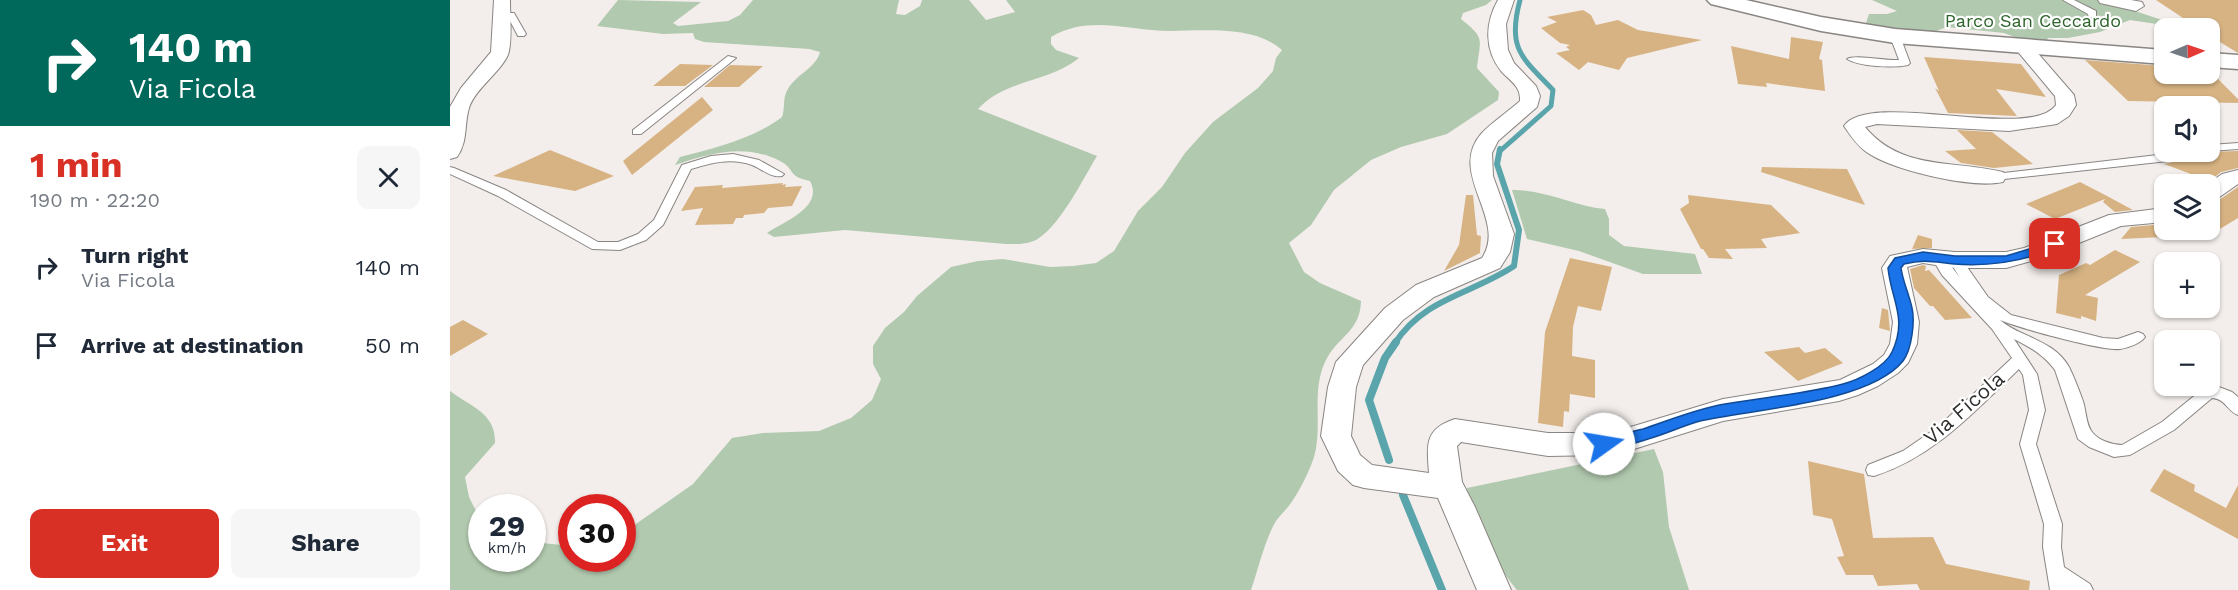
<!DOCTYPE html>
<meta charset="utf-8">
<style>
:root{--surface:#fff;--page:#f6f6f7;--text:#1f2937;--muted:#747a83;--accent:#d93025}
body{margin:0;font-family:"Work Sans",sans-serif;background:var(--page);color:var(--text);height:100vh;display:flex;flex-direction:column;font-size:22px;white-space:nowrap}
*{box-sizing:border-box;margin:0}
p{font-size:20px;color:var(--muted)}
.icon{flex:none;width:33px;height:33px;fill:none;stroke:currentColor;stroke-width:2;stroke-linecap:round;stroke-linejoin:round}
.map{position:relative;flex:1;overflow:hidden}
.side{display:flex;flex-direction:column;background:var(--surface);width:450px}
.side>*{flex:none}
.top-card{background:#00695c;color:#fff;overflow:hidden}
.needle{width:39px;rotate:88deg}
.buttons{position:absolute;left:1704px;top:18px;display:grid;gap:12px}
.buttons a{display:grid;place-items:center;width:66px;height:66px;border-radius:12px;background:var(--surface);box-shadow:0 2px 4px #0004;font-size:30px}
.speed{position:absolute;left:18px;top:494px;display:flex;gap:12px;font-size:30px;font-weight:700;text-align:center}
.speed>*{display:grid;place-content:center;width:78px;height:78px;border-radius:50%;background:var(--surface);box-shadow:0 2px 4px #0004;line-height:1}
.speed small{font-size:15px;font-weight:400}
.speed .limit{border:9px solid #d22;background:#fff;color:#111}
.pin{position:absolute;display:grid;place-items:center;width:51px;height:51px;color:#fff;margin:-26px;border-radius:12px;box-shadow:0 3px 9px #0006}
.me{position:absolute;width:66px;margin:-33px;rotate:77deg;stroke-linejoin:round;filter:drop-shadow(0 0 4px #0008)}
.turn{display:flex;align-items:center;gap:21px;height:126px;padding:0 30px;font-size:27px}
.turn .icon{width:78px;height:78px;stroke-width:2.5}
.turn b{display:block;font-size:42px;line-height:51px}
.round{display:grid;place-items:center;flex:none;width:63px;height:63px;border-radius:12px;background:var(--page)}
.summary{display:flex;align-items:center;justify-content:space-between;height:102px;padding:0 30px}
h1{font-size:36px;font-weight:700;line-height:45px;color:var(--accent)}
.primary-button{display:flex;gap:12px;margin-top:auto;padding:12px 30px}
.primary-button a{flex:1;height:69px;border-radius:12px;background:var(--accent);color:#fff;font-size:24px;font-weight:700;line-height:69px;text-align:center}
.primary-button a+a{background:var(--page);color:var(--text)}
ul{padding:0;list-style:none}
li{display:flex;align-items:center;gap:18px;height:78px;padding:0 30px}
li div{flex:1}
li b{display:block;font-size:22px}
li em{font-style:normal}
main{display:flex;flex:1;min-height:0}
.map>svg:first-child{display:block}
.green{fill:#b1c9ae}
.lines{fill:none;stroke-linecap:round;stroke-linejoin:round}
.stream-far2{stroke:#5aa5ab;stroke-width:5}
.stream-far1{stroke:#5aa5ab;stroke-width:6}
.stream{stroke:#5aa5ab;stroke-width:8}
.building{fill:#d7b383}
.service-casing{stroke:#898582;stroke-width:2}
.minor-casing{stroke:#898582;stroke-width:2}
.secondary-casing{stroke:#898582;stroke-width:3}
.service{fill:#fff;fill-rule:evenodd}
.minor{fill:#fff;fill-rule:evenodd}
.secondary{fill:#fff;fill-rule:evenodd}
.route{fill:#1a73e8;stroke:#114b97;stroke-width:1.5}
.labels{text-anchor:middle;stroke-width:4.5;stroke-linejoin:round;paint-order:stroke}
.far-park-label{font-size:18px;fill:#2e642b;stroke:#fff}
.street-label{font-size:21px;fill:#312f2e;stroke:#fff}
</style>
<main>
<section class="side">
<div class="top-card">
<div class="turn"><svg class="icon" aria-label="right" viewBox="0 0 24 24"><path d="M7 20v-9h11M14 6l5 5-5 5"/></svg><div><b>140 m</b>Via Ficola</div></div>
</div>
<div class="summary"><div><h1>1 min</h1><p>190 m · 22:20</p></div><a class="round"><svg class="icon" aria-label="close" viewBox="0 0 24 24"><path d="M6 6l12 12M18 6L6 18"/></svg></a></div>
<ul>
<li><svg class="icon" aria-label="right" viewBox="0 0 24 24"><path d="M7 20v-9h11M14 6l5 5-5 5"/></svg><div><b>Turn right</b><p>Via Ficola</p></div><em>140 m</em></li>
<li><svg class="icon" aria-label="arrive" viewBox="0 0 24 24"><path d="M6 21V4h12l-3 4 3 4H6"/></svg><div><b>Arrive at destination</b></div><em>50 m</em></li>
</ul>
<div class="primary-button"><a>Exit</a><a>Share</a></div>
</section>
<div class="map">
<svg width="1788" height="590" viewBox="0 0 1788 590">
<rect width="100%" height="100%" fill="#f3eeeb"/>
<!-- green -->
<g class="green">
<path d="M168 0 251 2 223 23 228 26 278 21 290 15 303 0H449L446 14 455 15 470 6 472 0H519L536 20 565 12 556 0H1042L1036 5 1013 13 1011 19C1036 39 1030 38 1027 68L1049 92 1048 100 997 134 951 147 921 160 884 190 861 225 839 243 854 272 870 283 911 301C910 333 887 336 875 362 861 392 873 426 864 457 859 472 850 490 841 503 837 509 831 514 826 521 815 539 808 570 801 590H0V391C21 407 46 413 45 443L15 477 19 497 31 521 32 558H82L83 542 121 546 122 558H172L173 533 243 484 282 438 313 433 369 431 401 418 422 400 431 379 423 364V346L435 328 454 312 467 296 501 267 528 261 553 259 600 267 623 266 646 263 664 251 688 211 712 187 735 153 763 122 808 88 823 71 826 58 832 50C804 25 755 31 720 31 680 31 639 14 601 37V44L606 50 629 58C598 83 555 79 528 109L647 156C632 181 612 222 589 238 579 245 567 244 556 244L395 230 324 237 317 233C335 221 374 207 360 181 336 176 346 169 330 161 295 143 260 153 225 165L230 157C265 148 303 139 332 117 335 109 333 100 336 93 343 75 366 69 370 52L359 49 254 42 245 39 243 33 213 34 147 26Z"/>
<path d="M1422 0H1652L1718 22 1720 26 1680 20 1650 32 1618 38H1598L1597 40 1602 45 1583 44 1554 33 1497 27 1478 34 1415 26 1419 14H1437L1447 11Z"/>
<path d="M1062 190C1094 189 1124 206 1155 209L1159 219V235L1174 246 1245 254 1252 274H1193L1129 251 1077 239Z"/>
<path d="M1204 449 1213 472 1219 527 1239 590H1067C1049 570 1020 514 1017 488Z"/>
</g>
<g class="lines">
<!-- stream-far2 -->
<path class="stream-far2" d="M1050 151 1101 106 1103 90C1071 57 1057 48 1070 0"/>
<!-- stream-far1 -->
<path class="stream-far1" d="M945 343C974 298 1022 294 1064 266L1069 230 1047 164 1050 149"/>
<!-- stream -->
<g class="stream">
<path d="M939 460 919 400 935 358 946 342"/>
<path d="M953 495 992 590"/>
</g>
</g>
<!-- building -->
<g class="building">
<path d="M1706 0H1788V53L1760 36V28H1748Z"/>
<path d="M1133 10 1141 15 1146 25 1168 20 1188 30 1252 40 1177 58 1169 70 1138 62 1129 70 1106 53 1120 50 1116 47 1120 45 1110 43 1091 28 1107 22 1097 17Z"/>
<path d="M1341 37 1373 42 1369 59 1372 60 1375 91 1316 83 1317 87 1288 84 1281 46 1339 59Z"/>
<path d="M1474 57 1571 64 1596 97 1546 89 1567 116 1498 113 1485 88 1489 91Z"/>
<path d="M1635 60 1714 66V74H1763L1788 99V103L1678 101Z"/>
<path d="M230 64 263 65 235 86H203Z"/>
<path d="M280 65 313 66 289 87H254Z"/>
<path d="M252 97 263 110 182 175 173 161Z"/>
<path d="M1507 130 1542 132 1583 164 1544 168 1511 163 1495 151 1526 149Z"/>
<path d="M100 150 164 176 125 191 43 176Z"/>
<path d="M1788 151V168L1771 172 1756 184H1720L1741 174 1714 164 1751 156 1755 152Z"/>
<path d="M1312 167 1397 169 1415 205 1311 172Z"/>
<path d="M1630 182 1657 196 1683 210 1665 212 1653 202 1655 199 1605 219 1576 204Z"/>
<path d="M333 183 332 185 336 184 335 187 352 186 342 206 318 208 314 213 294 215 293 218H286L283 224 245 225 253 208 231 211 245 187 273 185 272 188Z"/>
<path d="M1788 187V218L1760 235V202L1769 200Z"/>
<path d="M1016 195H1023L1027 235 1031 236 1030 253 994 271 1009 245Z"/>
<path d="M1238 195 1321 205 1350 233 1311 239 1317 248 1275 249 1283 259 1259 258 1253 249H1251L1230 209 1239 203Z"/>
<path d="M1714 224V230H1721L1734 236 1671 239 1681 227Z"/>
<path d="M1468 235 1482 239V248L1462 249Z"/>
<path d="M1665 250 1690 262 1635 295 1648 298 1646 321 1631 316V319L1606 313 1609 275 1636 263 1640 265Z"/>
<path d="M1120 258 1162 267 1151 311 1128 306 1123 327 1122 356 1145 360V398L1120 394 1119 412 1114 411 1113 427 1088 423 1095 332Z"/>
<path d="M1473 265 1476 266 1475 271 1479 270 1522 318 1495 320 1483 306H1480L1464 288 1460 269Z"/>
<path d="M1432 308 1438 310 1440 331 1429 328Z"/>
<path d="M13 320 38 334 0 356V327Z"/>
<path d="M1349 347 1355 353 1375 348 1393 363 1348 381 1314 352Z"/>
<path d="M1358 461 1414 474 1423 538 1483 537 1496 564 1580 581 1579 590H1470L1467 584 1428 586 1423 575H1396L1387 557 1394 556 1382 519 1363 515Z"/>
<path d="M1714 469 1745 485 1744 491 1776 508 1788 485V539L1700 491Z"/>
</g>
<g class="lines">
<!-- service casing -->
<g class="service-casing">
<g id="service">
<path d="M1613 0H1624L1646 11V16L1639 18 1638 14Z"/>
<path d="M58 13H64L76 34 74 36H68L57 15Z"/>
<path d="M1445 33 1450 36 1460 63 1458 65C1443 68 1410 67 1397 59 1405 54 1436 61 1449 60L1440 36Z"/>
<path d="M278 56 286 58 191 134H183V130Z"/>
<path d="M1788 143V149L1760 151V145Z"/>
<path d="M1733 152H1753L1751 154 1718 161 1545 180 1539 177 1545 174Z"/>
<path d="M283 154 309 160 334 174 332 176C321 178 312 169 302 165 281 157 260 163 241 169L213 225 196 240 170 250 142 249 48 196 0 174V167L4 168 56 190 148 242H168L188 234 204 220 232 165 261 156Z"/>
<path d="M1488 254 1493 255 1510 278 1499 260 1505 256 1510 257 1538 297 1561 315 1653 338 1668 339 1688 332 1693 334 1695 337C1691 343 1678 348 1670 349 1652 351 1569 328 1550 320 1571 338 1603 339 1619 367 1624 377 1629 390 1633 401 1636 410 1636 425 1642 432 1648 440 1662 445 1672 445L1712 422 1754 388 1769 387 1782 392 1788 397V415C1777 411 1776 399 1762 398L1724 430 1680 455 1664 457 1639 447 1628 439 1605 370C1594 355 1580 347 1564 339L1587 374 1595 410 1586 444 1612 524 1611 547 1614 567 1640 584 1643 590H1600L1593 547 1594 524 1570 444 1579 410 1573 375 1569 369C1525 411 1484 457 1424 476L1418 475 1416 470 1418 465 1453 451 1488 427 1562 358 1542 329 1492 275 1482 258Z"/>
</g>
</g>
<!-- minor casing -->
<g class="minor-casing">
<g id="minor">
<path d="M44 0H60C60 16 62 36 59 51 56 68 25 88 19 108 14 125 18 142 7 157L0 159V107L11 88 41 52Z"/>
<path d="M1048 0H1064L1056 24 1058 50 1064 63 1086 86 1090 96 1087 107 1048 141 1042 153 1043 176 1064 234 1060 252 1050 268 984 297 953 320 913 365 906 387 901 436 910 455 922 465 979 473C977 445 974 429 1005 419L1098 433H1154L1184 426 1273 399 1390 380 1423 364 1434 355 1440 344 1443 322 1432 268 1440 256 1473 249 1505 252H1556L1574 248 1659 215 1714 208V222L1671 226 1592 258 1556 268H1505L1473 263 1457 267 1469 322 1467 344 1458 363 1448 373 1428 386 1408 395 1389 401 1273 421 1184 449 1154 455 1098 456 1011 442 1007 446 1012 482 1025 507 1061 590H1027L988 498 914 488 903 485 888 471 871 436 878 387 886 362 935 308 966 285 1032 258C1058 219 997 174 1031 134 1042 122 1058 112 1070 101 1071 86 1060 81 1051 71 1034 49 1035 23 1048 0Z"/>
<path d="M1648 0H1681L1692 2 1694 6 1686 11 1650 3Z"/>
<path d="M1573 42 1579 43 1624 95 1626 105 1619 116 1607 124 1559 131 1427 124 1415 127C1451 171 1505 160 1553 172L1556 177 1553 182C1522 189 1440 170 1415 151 1406 144 1400 135 1394 126 1419 89 1580 142 1606 105L1605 96 1564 47 1567 43Z"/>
<path d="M1788 170V184L1768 198 1760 200V184H1758L1772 174Z"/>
</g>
</g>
<!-- secondary casing -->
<g class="secondary-casing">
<g id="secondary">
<path d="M1257 0H1296L1371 17 1445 29 1714 50V64L1445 43 1371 31 1261 4Z"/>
<path d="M1760 53 1788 55V69L1760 67Z"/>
</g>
</g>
<!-- service -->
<use href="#service" class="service"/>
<!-- minor -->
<use href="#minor" class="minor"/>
<!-- secondary -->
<use href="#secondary" class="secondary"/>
</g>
<!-- route -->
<path class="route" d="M1605 241 1611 244 1609 247C1575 261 1541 267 1504 264 1484 262 1474 259 1454 264L1451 268C1453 282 1459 294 1462 308 1465 321 1462 349 1453 361 1419 403 1303 409 1250 421 1232 426 1216 434 1198 439 1184 444 1169 447 1154 450L1148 448 1146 444 1148 440C1163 435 1178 433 1193 429 1220 420 1246 409 1275 404 1314 397 1355 394 1393 384 1408 380 1435 367 1442 352 1458 318 1441 300 1438 268L1445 258 1473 252 1505 256H1556Z"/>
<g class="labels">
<!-- far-park labels -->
<g class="far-park-label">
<text x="1583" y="27">Parco San Ceccardo</text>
</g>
<!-- street labels -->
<g class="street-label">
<text transform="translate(1514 408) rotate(-41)" y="7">Via Ficola</text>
</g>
</g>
</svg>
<div class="buttons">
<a><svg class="needle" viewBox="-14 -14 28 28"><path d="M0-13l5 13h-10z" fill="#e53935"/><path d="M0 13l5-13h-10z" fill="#747a83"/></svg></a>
<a><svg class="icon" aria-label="sound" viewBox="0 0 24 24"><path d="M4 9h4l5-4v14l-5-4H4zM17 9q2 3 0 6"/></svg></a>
<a><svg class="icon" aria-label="layers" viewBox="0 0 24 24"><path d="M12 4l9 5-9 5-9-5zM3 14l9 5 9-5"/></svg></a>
<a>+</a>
<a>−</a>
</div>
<div class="speed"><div>29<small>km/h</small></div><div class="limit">30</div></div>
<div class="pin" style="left:1605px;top:244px;background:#d93025"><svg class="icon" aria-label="arrive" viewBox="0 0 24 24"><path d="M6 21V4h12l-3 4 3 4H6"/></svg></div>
<svg class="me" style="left:1154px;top:444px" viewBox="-20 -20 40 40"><circle r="19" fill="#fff"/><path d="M0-13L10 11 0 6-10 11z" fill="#1a73e8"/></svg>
</div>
</main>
